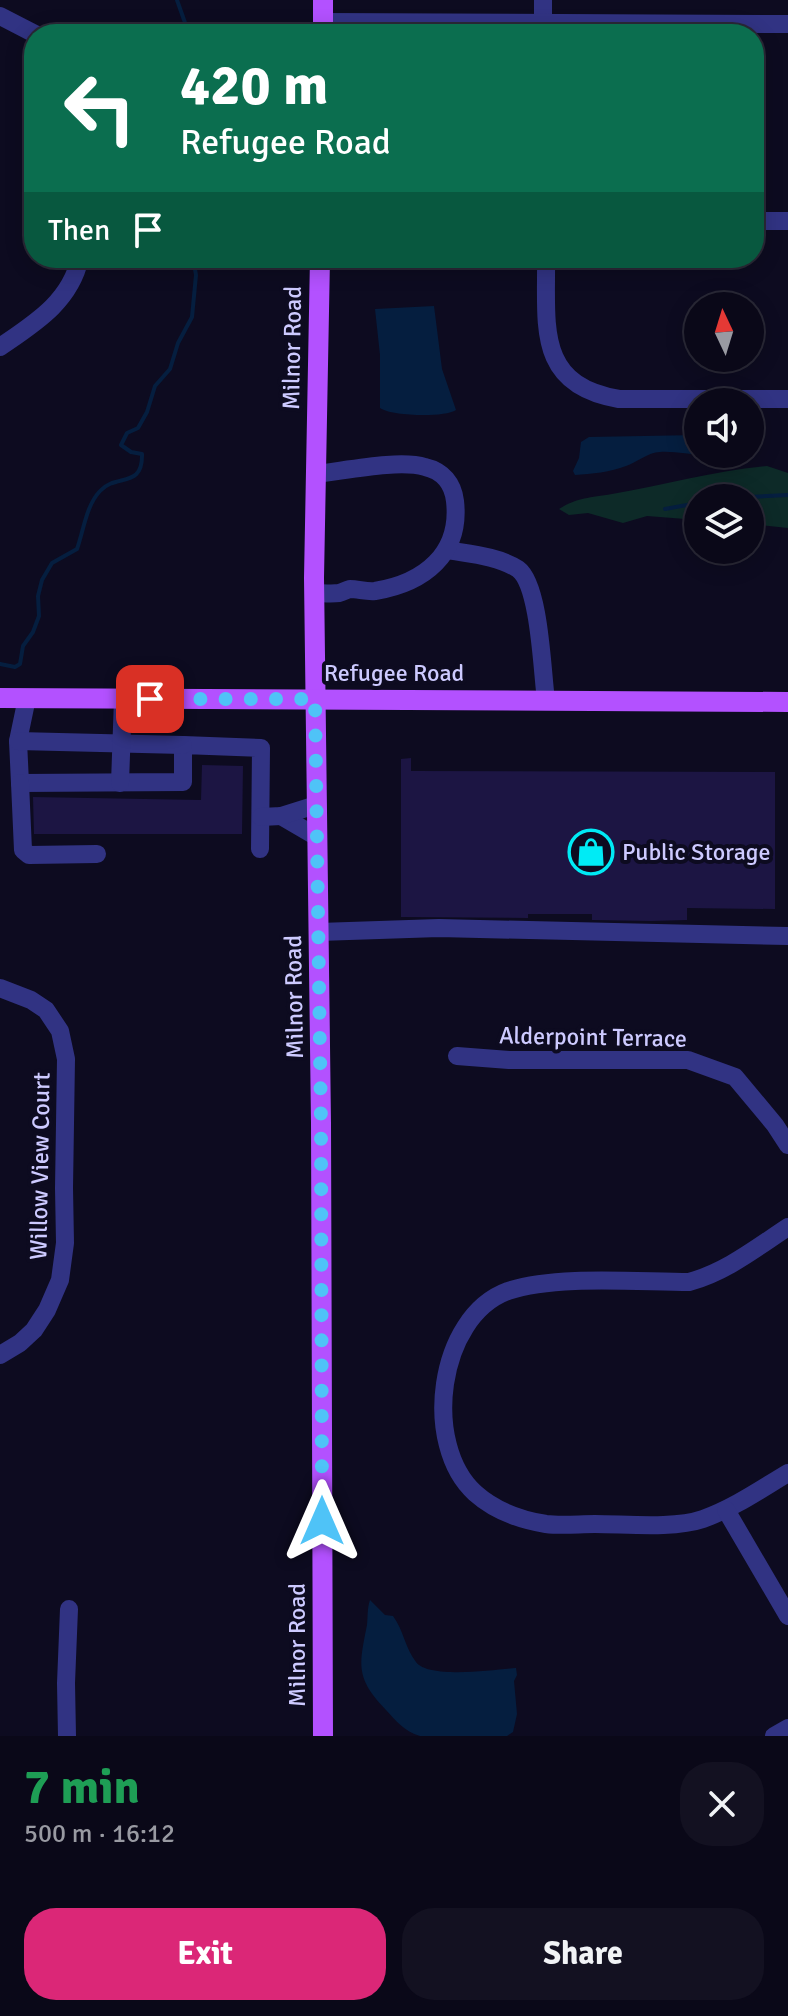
<!DOCTYPE html>
<meta charset="utf-8">
<style>
:root{--surface:#0a0818;--page:#131121;--text:#f1f3f6;--muted:#999aa2;--line:#2a2937;--accent:#db2777}
body{margin:0;font-family:Signika,sans-serif;background:var(--page);color:var(--text);height:100vh;display:flex;flex-direction:column;font-size:30px;white-space:nowrap}
*{box-sizing:border-box;margin:0}
p{font-size:26px;color:var(--muted)}
.icon{flex:none;width:44px;height:44px;fill:none;stroke:currentColor;stroke-width:2;stroke-linecap:round;stroke-linejoin:round}
.map{position:relative;height:1736px;overflow:hidden}
.panel{display:flex;flex-direction:column;background:var(--surface);flex:1}
.panel>*{flex:none}
.banner{position:absolute;left:24px;top:24px;width:740px;height:244px;border-radius:32px;box-shadow:0 4px 20px #0003,0 0 0 2px var(--line);background:#0b6e4f;color:#fff;overflow:hidden}
.needle{width:52px;rotate:356deg}
.buttons{position:absolute;left:684px;top:292px;display:grid;gap:16px}
.buttons a{display:grid;place-items:center;width:80px;height:80px;border-radius:50%;background:var(--surface);box-shadow:0 4px 20px #0003,0 0 0 2px var(--line);font-size:40px}
.pin{position:absolute;display:grid;place-items:center;width:68px;height:68px;color:#fff;margin:-34px;border-radius:16px;box-shadow:0 4px 12px #0006}
.me{position:absolute;width:88px;margin:-44px;rotate:0deg;stroke-linejoin:round;filter:drop-shadow(0 0 6px #0008)}
.turn{display:flex;align-items:center;gap:28px;height:168px;padding:0 24px;font-size:36px}
.turn .icon{width:104px;height:104px;stroke-width:2.5}
.turn b{display:block;font-size:56px;line-height:68px}
.then{display:flex;align-items:center;height:76px;padding:0 24px;background:#0003;gap:16px;font-size:30px}
.round{display:grid;place-items:center;flex:none;width:84px;height:84px;border-radius:32px;background:var(--page)}
.overview{display:flex;align-items:center;justify-content:space-between;height:136px;padding:0 24px}
h1{font-size:48px;font-weight:800;line-height:60px;color:#1e9e55}
.button{display:flex;gap:16px;margin-top:auto;padding:16px 24px}
.button a{flex:1;height:92px;border-radius:32px;background:var(--accent);color:#fff;font-size:32px;font-weight:800;line-height:92px;text-align:center}
.button a+a{background:var(--page);color:var(--text)}
.map>svg:first-child{display:block}
.green{fill:#0d2a28}
.water{fill:#051e3f}
.lines{fill:none;stroke-linecap:round;stroke-linejoin:round}
.stream{stroke:#051e3f;stroke-width:4}
.building{fill:#1c1543}
.minor{stroke:#313383;stroke-width:18}
.major{stroke:#b351ff;stroke-width:20}
.route{stroke:#4fc3f7;stroke-width:14;stroke-dasharray:0 25.2}
.labels{text-anchor:middle;stroke-width:8;stroke-linejoin:round;paint-order:stroke}
.street-label{font-size:24px;fill:#cdcaff;stroke:#0d0b20}
.poi-label{font-size:24px;fill:#cdcaff;stroke:#0d0b20;text-anchor:start}
</style>
<div class="map">
<svg width="788" height="1736" viewBox="0 0 788 1736">
<rect width="100%" height="100%" fill="#0d0b20"/>
<!-- green -->
<path class="green" d="M767 466 788 473V528L750 524V498H698V520L647 516 623 523 588 513 569 515 559 509C578 497 590 498 612 494 664 485 714 471 767 466Z"/>
<!-- water -->
<g class="water">
<path d="M434 306 442 369 456 410C444 418 391 416 380 408V355L375 309Z"/>
<path d="M698 435V454L705 455C690 455 675 451 660 452 648 452 636 463 626 466 611 472 591 474 575 475L573 471 579 458 581 442 589 437Z"/>
<path d="M370 1600 385 1615 393 1616C404 1631 405 1648 416 1662 428 1679 495 1670 516 1668L517 1675 514 1681 517 1714 513 1732 507 1736H420C404 1731 396 1721 386 1710 355 1678 359 1665 367 1625 368 1616 367 1609 370 1600Z"/>
</g>
<g class="lines">
<!-- stream -->
<g class="stream">
<path d="M177 0 189 34"/>
<path d="M730 498 788 495"/>
<path d="M665 509 698 503"/>
<path d="M0 664 15 667 20 664 23 646 33 632 39 616 38 596 42 580 52 563 77 549C84 529 86 506 100 491 116 473 143 489 142 454L131 452 121 445 127 433 138 428 147 412 155 386 170 369 178 343 192 317 196 275 193 258"/>
</g>
</g>
<!-- building -->
<g class="building">
<path d="M411 758V771L775 772V909L687 908V920L651 921 592 920V914H528V918L401 917V759Z"/>
<path d="M202 765 243 766 242 834H34L33 797 201 800Z"/>
</g>
<g class="lines">
<!-- minor -->
<g class="minor">
<path d="M543 0V34"/>
<path d="M0 16 35 34"/>
<path d="M323 22 788 24"/>
<path d="M754 221H788"/>
<path d="M546 258C547 325 535 385 619 399H788"/>
<path d="M0 347C35 323 70 302 80 258"/>
<path d="M447 550C470 554 498 556 518 569 540 585 542 672 546 700"/>
<path d="M314 593C322 593 332 594 339 593 343 592 346 590 350 589 358 589 367 592 375 591 424 583 461 554 455 501 453 484 443 471 425 467 399 459 344 471 315 474"/>
<path d="M27 698 18 741 20 783 183 782V745L261 748 260 849"/>
<path d="M18 741 183 745"/>
<path d="M20 783 23 850 29 855 97 854"/>
<path d="M120 783 123 699"/>
<path d="M281 816 317 837"/>
<path d="M261 817 281 816 316 805"/>
<path d="M319 932 439 928 788 936"/>
<path d="M0 988 31 1000 46 1010 60 1031 66 1059 64 1188 65 1243 60 1280 47 1310 34 1330 20 1343 0 1355"/>
<path d="M457 1056 509 1060H688L735 1077 775 1125 788 1145"/>
<path d="M788 1227C756 1248 726 1272 689 1282 637 1282 555 1275 508 1291 437 1317 422 1445 475 1493 494 1510 521 1520 546 1524 562 1526 579 1524 595 1524 626 1524 674 1529 703 1519 734 1508 761 1489 788 1473"/>
<path d="M726 1510 788 1616"/>
<path d="M67 1736 66 1683 69 1609"/>
<path d="M774 1736 788 1728"/>
</g>
<!-- major -->
<g class="major">
<path d="M323 34V0"/>
<path d="M320 258 314 578 321 1123 323 1736"/>
<path d="M0 698 788 702"/>
</g>
</g>
<g class="lines">
<!-- route -->
<path class="route" d="M150 699H315L321 1123 322 1521"/>
</g>
<!-- icons -->
<defs>
<g id="shop-ring" transform="scale(2.3)"><circle r="9.5" fill="#0d0b20" stroke="#00ebf5" stroke-width="1.5"/><path d="M-5-2.5h2.3a2.7 3.5 0 0 1 5.4 0H5L5.5 6h-11ZM-1.5-2.5h3a1.5 2.3 0 0 0-3 0Z" fill="#00ebf5"/></g>
</defs>
<g fill-rule="evenodd">
<use href="#shop-ring" x="591" y="852"/>
</g>
<g class="labels">
<!-- street labels -->
<g class="street-label">
<text transform="translate(292 348) rotate(-89)" y="8">Milnor Road</text>
<text x="394" y="681">Refugee Road</text>
<text transform="translate(294 997) rotate(-91)" y="8">Milnor Road</text>
<text transform="translate(593 1037) rotate(1)" y="8">Alderpoint Terrace</text>
<text transform="translate(40 1166) rotate(-89)" y="8">Willow View Court</text>
<text transform="translate(297 1645) rotate(-90)" y="8">Milnor Road</text>
</g>
<!-- poi labels -->
<g class="poi-label">
<text x="622" y="860">Public Storage</text>
</g>
</g>
</svg>
<div class="buttons">
<a><svg class="needle" viewBox="-14 -14 28 28"><path d="M0-13l5 13h-10z" fill="#e53935"/><path d="M0 13l5-13h-10z" fill="#999aa2"/></svg></a>
<a><svg class="icon" aria-label="sound" viewBox="0 0 24 24"><path d="M4 9h4l5-4v14l-5-4H4zM17 9q2 3 0 6"/></svg></a>
<a><svg class="icon" aria-label="layers" viewBox="0 0 24 24"><path d="M12 4l9 5-9 5-9-5zM3 14l9 5 9-5"/></svg></a>
</div>
<div class="pin" style="left:150px;top:699px;background:#d93025"><svg class="icon" aria-label="arrive" viewBox="0 0 24 24"><path d="M6 21V4h12l-3 4 3 4H6"/></svg></div>
<svg class="me" style="left:322px;top:1521px" viewBox="-20 -20 40 40"><path d="M0-17L14 15 0 8-14 15z" fill="#4fc3f7" stroke="#fff" stroke-width="4"/></svg>
<div class="banner">
<div class="turn"><svg class="icon" aria-label="left" viewBox="0 0 24 24"><path d="M17 20v-9H6M10 6l-5 5 5 5"/></svg><div><b>420 m</b>Refugee Road</div></div>
<div class="then">Then<svg class="icon" aria-label="arrive" viewBox="0 0 24 24"><path d="M6 21V4h12l-3 4 3 4H6"/></svg></div>
</div>
</div>
<section class="panel">
<div class="overview"><div><h1>7 min</h1><p>500 m · 16:12</p></div><a class="round"><svg class="icon" aria-label="close" viewBox="0 0 24 24"><path d="M6 6l12 12M18 6L6 18"/></svg></a></div>
<div class="button"><a>Exit</a><a>Share</a></div>
</section>
